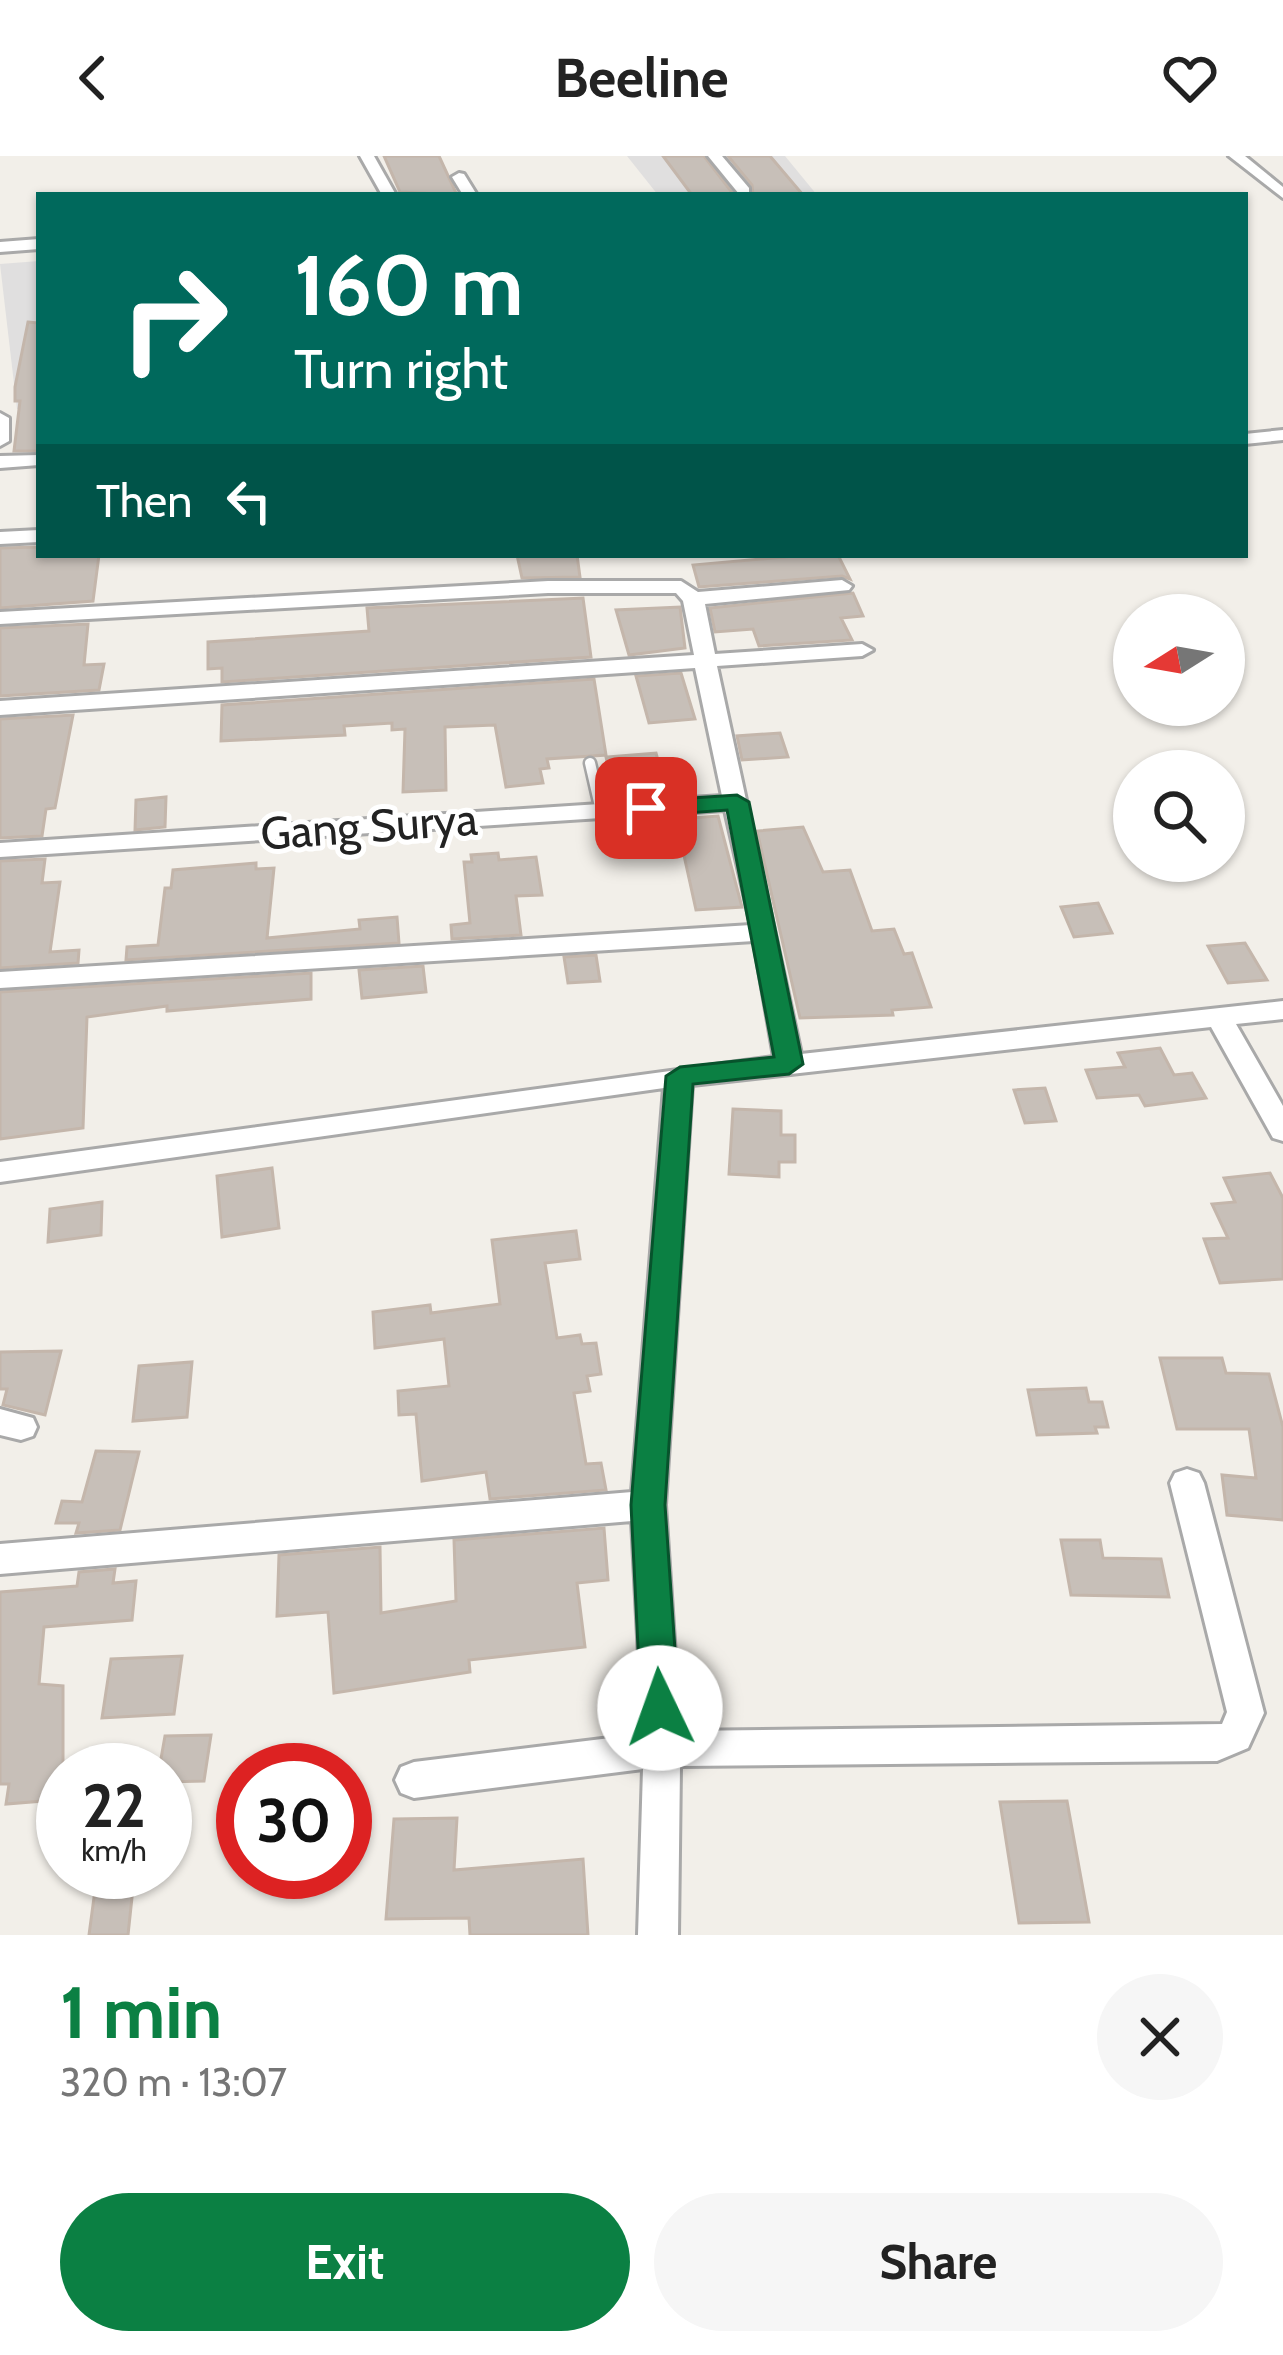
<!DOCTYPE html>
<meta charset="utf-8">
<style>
:root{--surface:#fff;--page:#f6f6f6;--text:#222;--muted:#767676;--accent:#0b8043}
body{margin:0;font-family:Cabin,sans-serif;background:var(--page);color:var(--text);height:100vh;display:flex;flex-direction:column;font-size:45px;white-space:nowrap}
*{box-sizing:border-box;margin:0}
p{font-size:39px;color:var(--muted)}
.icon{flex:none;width:66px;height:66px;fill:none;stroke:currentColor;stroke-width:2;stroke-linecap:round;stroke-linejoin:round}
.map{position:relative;height:1779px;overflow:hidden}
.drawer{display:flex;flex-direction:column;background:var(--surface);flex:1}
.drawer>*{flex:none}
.guide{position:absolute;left:36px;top:36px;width:1212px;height:366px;border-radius:0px;box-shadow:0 3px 9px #0004;background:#00695c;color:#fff;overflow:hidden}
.needle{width:78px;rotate:259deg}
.buttons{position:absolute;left:1113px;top:438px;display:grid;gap:24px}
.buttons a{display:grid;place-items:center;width:132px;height:132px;border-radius:50%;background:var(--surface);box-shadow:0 3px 9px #0004;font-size:60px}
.speed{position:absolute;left:36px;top:1587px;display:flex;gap:24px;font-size:60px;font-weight:700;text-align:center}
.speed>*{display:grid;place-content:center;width:156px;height:156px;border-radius:50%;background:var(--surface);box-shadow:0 3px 9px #0004;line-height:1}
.speed small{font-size:30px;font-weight:400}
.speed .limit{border:18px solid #d22;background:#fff;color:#111}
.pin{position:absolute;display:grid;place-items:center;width:102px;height:102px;color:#fff;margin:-51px;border-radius:24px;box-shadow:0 6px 18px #0006}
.me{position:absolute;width:132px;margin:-66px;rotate:357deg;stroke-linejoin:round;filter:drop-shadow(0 0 9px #0008)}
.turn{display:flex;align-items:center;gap:42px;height:252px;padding:0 60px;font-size:54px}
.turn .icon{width:156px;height:156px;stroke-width:2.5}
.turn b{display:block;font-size:84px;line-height:102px}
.then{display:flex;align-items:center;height:114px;padding:0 60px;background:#0003;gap:24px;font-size:45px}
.round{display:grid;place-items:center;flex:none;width:126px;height:126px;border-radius:63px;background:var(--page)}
.head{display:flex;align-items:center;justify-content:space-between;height:204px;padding:0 60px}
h1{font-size:72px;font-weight:700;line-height:90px;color:var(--accent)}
.cta{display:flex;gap:24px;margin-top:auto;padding:24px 60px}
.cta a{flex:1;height:138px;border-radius:72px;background:var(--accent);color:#fff;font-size:48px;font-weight:700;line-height:138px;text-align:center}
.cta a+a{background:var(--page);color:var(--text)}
header{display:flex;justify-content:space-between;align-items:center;height:156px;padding:0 60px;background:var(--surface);font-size:54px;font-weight:700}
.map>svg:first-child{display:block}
.residential{fill:#e0dfdf}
.building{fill:#c7bfb8;stroke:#c4b6ab;stroke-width:3}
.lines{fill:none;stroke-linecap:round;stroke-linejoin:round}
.lane-casing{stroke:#a9a9a9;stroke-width:15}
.street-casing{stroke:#a9a9a9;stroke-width:6}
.lane{stroke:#fff;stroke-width:10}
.street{fill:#fff;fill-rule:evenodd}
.route{fill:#0b8043;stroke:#07532c;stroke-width:3}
.labels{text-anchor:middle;stroke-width:10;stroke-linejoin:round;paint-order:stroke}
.street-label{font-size:45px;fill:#222;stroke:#fff}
</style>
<header><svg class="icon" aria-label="back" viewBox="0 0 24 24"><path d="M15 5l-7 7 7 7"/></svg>Beeline<svg class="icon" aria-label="heart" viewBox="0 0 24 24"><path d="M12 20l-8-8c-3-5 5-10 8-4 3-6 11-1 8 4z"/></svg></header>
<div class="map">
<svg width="1283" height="1779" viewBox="0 0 1283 1779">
<rect width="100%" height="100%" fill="#f2efe9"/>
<!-- residential -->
<g class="residential">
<path d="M627 0H785L817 39H658Z"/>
<path d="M39 105V252L17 253 0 108Z"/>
</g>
<!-- building -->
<g class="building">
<path d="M384 0H439L457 39 400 36Z"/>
<path d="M663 0H704L734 39H692Z"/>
<path d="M728 0H770L803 39H753L752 29Z"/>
<path d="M28 166 39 167V295H14L20 245H15V231Z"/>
<path d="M39 391V399H99L93 445 0 452V392Z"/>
<path d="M517 399H577L580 421 522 422Z"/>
<path d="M806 399H838L850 423 842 420 699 431 693 409Z"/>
<path d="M853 437 863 460 841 462 852 484 759 490 753 473 715 476 710 452Z"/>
<path d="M583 442 591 501 222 526V512L208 513V486L369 475 367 452Z"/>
<path d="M680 451 685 492 629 499 616 454Z"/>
<path d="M88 468 84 509 104 508 99 534 0 540V472Z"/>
<path d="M681 517 695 563 649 567 636 520Z"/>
<path d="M594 523 606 599 547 603 549 612 540 613 543 627 506 631 495 569 445 571 446 634 403 636 405 573 392 574V567L344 570 345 579 221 585 222 549Z"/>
<path d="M73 559 55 652 46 653 42 680 0 682V563Z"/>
<path d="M780 577 788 601 742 604 737 580Z"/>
<path d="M656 597 664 627 614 632 606 601Z"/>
<path d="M166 641 165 671 135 674 136 644Z"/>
<path d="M718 660 742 751 696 754 676 663Z"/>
<path d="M803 671 823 716 850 714 872 775 894 773 904 798 912 797 931 851 892 854 893 859 800 862 757 675Z"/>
<path d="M498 697 499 704 536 701 542 739 516 740 521 779 452 783 451 769 470 767 464 706H472L471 699Z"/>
<path d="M45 703 42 727 60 726 50 796 79 794 78 807 0 812V705Z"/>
<path d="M256 707V713L274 712 267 782 360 773 359 764 397 761 399 787 126 804 127 791 158 789 165 732H171L173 714Z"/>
<path d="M1098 747 1112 777 1074 781 1061 751Z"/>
<path d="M1245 787 1267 824 1228 827 1208 790Z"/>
<path d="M596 799 600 825 568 827 564 801Z"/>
<path d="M423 810 426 836 362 842 359 814Z"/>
<path d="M311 817V843L167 855V850L87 861 83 972 0 983V836Z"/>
<path d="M1160 892 1174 919 1192 917 1206 942 1145 950 1139 939 1097 942 1086 914 1125 911 1118 897Z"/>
<path d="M1045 932 1056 965 1025 967 1014 934Z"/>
<path d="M733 953 781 955V979H795V1006H779V1021L729 1018Z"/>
<path d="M272 1012 279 1072 222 1081 217 1020Z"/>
<path d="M1270 1017 1283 1042V1123L1220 1127 1204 1083 1228 1082 1212 1048 1235 1046 1224 1022Z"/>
<path d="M102 1046 101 1079 48 1086 50 1053Z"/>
<path d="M576 1075 580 1103 545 1107 557 1182 580 1179 582 1188 596 1187 601 1218 587 1220 590 1235 574 1237 586 1308 601 1307 606 1334 490 1343 486 1316 422 1325 416 1258 399 1259 398 1235 449 1230 444 1183 375 1192 373 1156 430 1149 431 1157 500 1148 492 1084Z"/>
<path d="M61 1195 45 1259 3 1249 7 1233H0V1196Z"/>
<path d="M1160 1202H1222L1226 1217 1269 1218 1283 1271V1364L1227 1359 1222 1319 1256 1322 1249 1273H1177Z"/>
<path d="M192 1206 187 1261 133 1265 139 1210Z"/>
<path d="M1086 1232 1089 1246H1102L1108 1271H1095L1097 1277 1037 1279 1028 1234Z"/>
<path d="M96 1295 139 1296 120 1374 76 1377 79 1367H56L62 1345 82 1346Z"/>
<path d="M604 1372 608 1424 577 1427 585 1491 469 1504 470 1516 334 1537 328 1456 277 1460 279 1399 380 1391 381 1457 456 1445 454 1384Z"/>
<path d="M1061 1384H1100L1103 1402 1161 1403 1169 1441 1071 1439Z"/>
<path d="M115 1413 113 1427 136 1425 132 1464 44 1471 39 1528 63 1530V1636L45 1637 43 1645 6 1648 9 1628H0V1436L77 1430 79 1416Z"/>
<path d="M182 1500 174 1558 102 1562 111 1503Z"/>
<path d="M211 1579 204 1625 165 1626V1614H159L165 1580Z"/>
<path d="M1067 1645 1089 1766 1019 1767 1000 1646Z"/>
<path d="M457 1662 454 1714 583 1703 588 1779H470L469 1762 386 1763 394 1663Z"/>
<path d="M133 1732 128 1779H89L95 1734Z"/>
</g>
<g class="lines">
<!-- lane casing -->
<g class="lane-casing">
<path id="lane" d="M590 607 601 655"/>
</g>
<!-- street casing -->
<g class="street-casing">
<g id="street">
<path d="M360 0H374L396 39H382Z"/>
<path d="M708 0H722L749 32V38H739Z"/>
<path d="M1229 0H1245L1283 31V42Z"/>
<path d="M459 17 464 18 477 39H463L452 21Z"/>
<path d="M39 83V93L0 96V86Z"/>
<path d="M0 257 9 262V285L0 290Z"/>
<path d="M1283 274V284L1245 288V278Z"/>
<path d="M39 299V309L0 312V300Z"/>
<path d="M39 374V386L0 388V376Z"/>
<path d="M842 424 852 430 849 434 705 448 715 498 862 488 873 494 862 500 717 510 801 898 1283 845V863L1236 868 1283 950V985L1273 982 1211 871 692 929 665 1349 680 1575 1222 1568 1227 1556 1170 1327 1175 1317 1187 1313 1199 1317 1204 1327 1264 1557 1248 1592 1217 1605 680 1610 678 1779H638L643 1613 414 1642 401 1637 395 1624 401 1611 414 1606 643 1578 632 1365 0 1418V1388L632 1336 664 932 0 1026V1006L774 901 754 785 0 832V816L751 769 725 654 0 701V687L722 640 695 512 0 559V545L694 499 683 445 676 437H548L0 468V456L548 425H681L698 436Z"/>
<path d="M0 1253 33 1262 37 1271 33 1280 21 1284 0 1279Z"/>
</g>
</g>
<!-- lane -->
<use href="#lane" class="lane"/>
<!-- street -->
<use href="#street" class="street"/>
</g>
<!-- route -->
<path class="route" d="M737 639 749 646 803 908 789 918 693 928 665 1349 679 1552 673 1564 660 1569 647 1564 641 1552 631 1349 666 920 680 911 774 901 727 654 646 660 634 652 646 645Z"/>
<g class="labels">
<!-- street labels -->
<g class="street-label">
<text transform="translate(369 670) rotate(-4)" y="16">Gang Surya</text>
</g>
</g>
</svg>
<div class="buttons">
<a><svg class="needle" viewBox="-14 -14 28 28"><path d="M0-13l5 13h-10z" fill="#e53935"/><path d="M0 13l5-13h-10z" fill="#767676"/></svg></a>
<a><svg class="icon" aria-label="search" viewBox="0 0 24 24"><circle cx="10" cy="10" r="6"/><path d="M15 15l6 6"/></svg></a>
</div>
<div class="speed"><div>22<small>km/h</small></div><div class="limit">30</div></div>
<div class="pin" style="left:646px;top:652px;background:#d93025"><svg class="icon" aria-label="arrive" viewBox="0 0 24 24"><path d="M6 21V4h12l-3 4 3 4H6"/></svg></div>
<svg class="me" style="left:660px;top:1552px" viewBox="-20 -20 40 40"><circle r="19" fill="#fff"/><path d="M0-13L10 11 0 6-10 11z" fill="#0b8043"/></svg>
<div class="guide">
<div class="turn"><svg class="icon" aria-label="right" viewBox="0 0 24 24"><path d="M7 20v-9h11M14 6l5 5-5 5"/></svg><div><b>160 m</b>Turn right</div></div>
<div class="then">Then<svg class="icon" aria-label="left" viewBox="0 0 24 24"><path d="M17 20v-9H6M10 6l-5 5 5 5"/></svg></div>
</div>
</div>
<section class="drawer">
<div class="head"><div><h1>1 min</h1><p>320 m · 13:07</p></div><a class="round"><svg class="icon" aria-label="close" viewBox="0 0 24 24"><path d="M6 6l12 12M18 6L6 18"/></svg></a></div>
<div class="cta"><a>Exit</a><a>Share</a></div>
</section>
